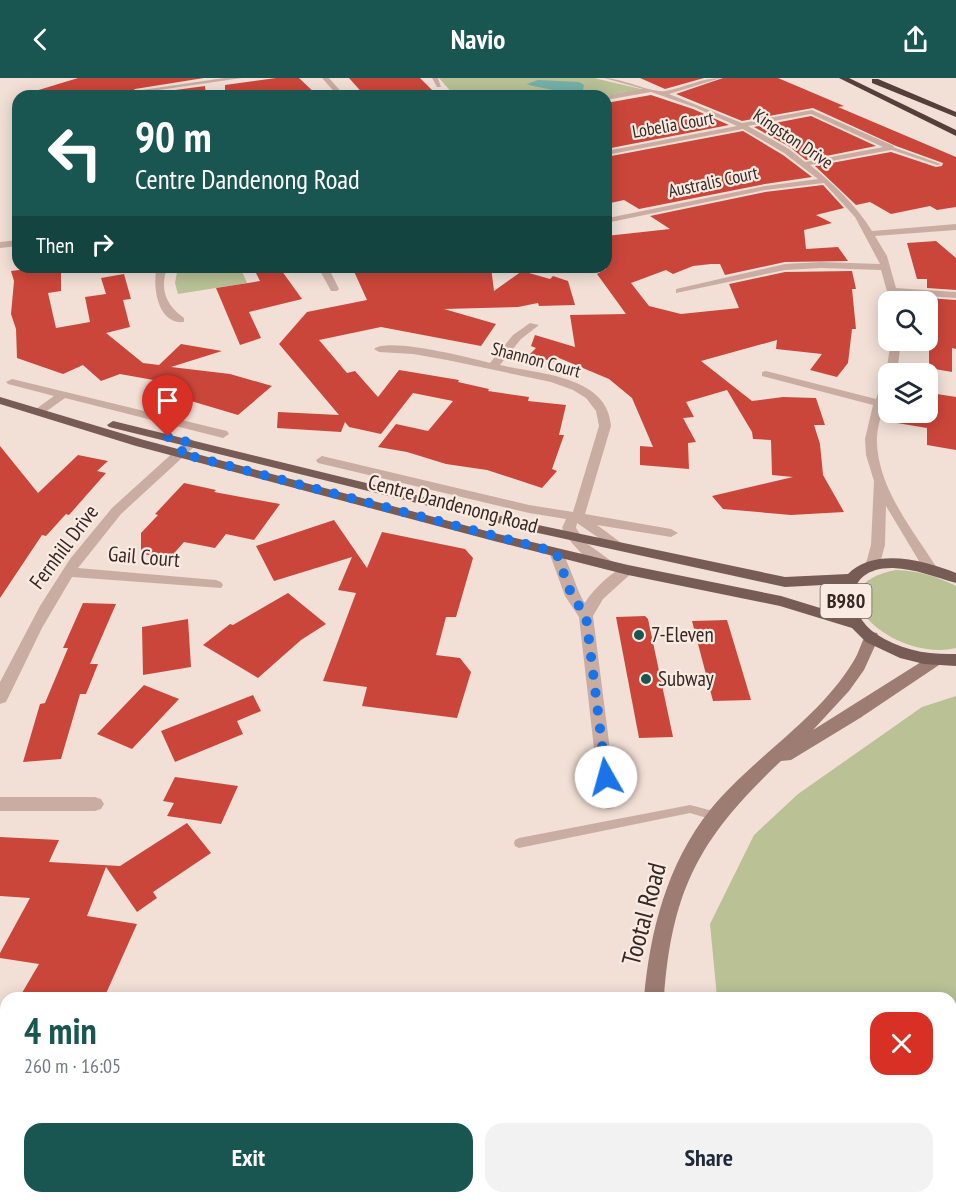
<!DOCTYPE html>
<meta charset="utf-8">
<style>
:root{--surface:#fff;--page:#f2f2f3;--text:#1f2937;--muted:#747a83;--accent:#195651}
body{margin:0;font-family:"PT Sans Narrow",sans-serif;background:var(--page);color:var(--text);height:100vh;display:flex;flex-direction:column;font-size:22px;white-space:nowrap}
*{box-sizing:border-box;margin:0}
p{font-size:20px;color:var(--muted)}
.icon{flex:none;width:33px;height:33px;fill:none;stroke:currentColor;stroke-width:2;stroke-linecap:round;stroke-linejoin:round}
.map{position:relative;flex:1;overflow:hidden}
.side{position:absolute;left:0px;top:914px;width:957px;height:212px;display:flex;flex-direction:column;background:var(--surface);border-radius:18px 18px 0 0;box-shadow:0 3px 15px #0003}
.side>*{flex:none}
.hud{position:absolute;left:12px;top:12px;width:600px;height:183px;border-radius:18px;box-shadow:0 3px 15px #0003;background:#195651;color:#fff;overflow:hidden}
.controls{position:absolute;left:878px;top:213px;display:grid;gap:12px}
.controls a{display:grid;place-items:center;width:60px;height:60px;border-radius:12px;background:var(--surface);box-shadow:0 3px 15px #0003;font-size:30px}
.pin{position:absolute;display:grid;place-items:center;width:51px;height:51px;color:#fff;margin:-62px -26px;border-radius:50% 50% 50% 0;rotate:-45deg;box-shadow:0 0 6px #0007}
.pin .icon{rotate:45deg}
.me{position:absolute;width:66px;margin:-33px;rotate:353deg;stroke-linejoin:round;filter:drop-shadow(0 0 4px #0008)}
.turn{display:flex;align-items:center;gap:21px;height:126px;padding:0 24px;font-size:27px}
.turn .icon{width:78px;height:78px;stroke-width:2.5}
.turn b{display:block;font-size:42px;line-height:51px}
.then{display:flex;align-items:center;height:57px;padding:0 24px;background:#0003;gap:12px;font-size:22px}
.round{display:grid;place-items:center;flex:none;width:63px;height:63px;border-radius:18px;background:var(--page)}
.headline{display:flex;align-items:center;justify-content:space-between;height:102px;padding:0 24px}
h1{font-size:36px;font-weight:600;line-height:45px;color:var(--accent)}
.cta{display:flex;gap:12px;margin-top:auto;padding:12px 24px}
.cta a{flex:1;height:69px;border-radius:18px;background:var(--accent);color:#fff;font-size:24px;font-weight:600;line-height:69px;text-align:center}
.cta a+a{background:var(--page);color:var(--text)}
header{display:flex;justify-content:space-between;align-items:center;height:78px;padding:0 24px;background:var(--accent);color:#fff;font-size:27px;font-weight:600}
.map>svg:first-child{display:block}
.green{fill:#b9c195}
.water{fill:#74b0a9}
.building{fill:#cb463a}
.lines{fill:none;stroke-linecap:round;stroke-linejoin:round}
.service{fill:#caada2;fill-rule:evenodd}
.minor{fill:#caada2;fill-rule:evenodd}
.secondary{fill:#9d7c73;fill-rule:evenodd}
.primary{fill:#775b55;fill-rule:evenodd}
.motorway{fill:#553f3b;fill-rule:evenodd}
.route{stroke:#1a73e8;stroke-width:10;stroke-dasharray:0 18}
.poi-dot{fill:#195651;stroke:#f9ebe2;stroke-width:2}
.labels{text-anchor:middle;stroke-width:4.5;stroke-linejoin:round;paint-order:stroke}
.far-street-label{font-size:18px;fill:#342724;stroke:#f9ebe2}
.shield{fill:#f9ebe2;stroke:#6f625d;stroke-width:1.5}
.shield-label{font-size:20px;font-weight:bold;fill:#342724}
.street-label{font-size:21px;fill:#342724;stroke:#f9ebe2}
.poi-label{font-size:21px;fill:#342724;stroke:#f9ebe2;text-anchor:start}
.near-street-label{font-size:26px;fill:#342724;stroke:#f9ebe2}
</style>
<header><svg class="icon" aria-label="back" viewBox="0 0 24 24"><path d="M15 5l-7 7 7 7"/></svg>Navio<svg class="icon" aria-label="share" viewBox="0 0 24 24"><path d="M12 15V3M7 8l5-5 5 5M5 13v7h14v-7"/></svg></header>
<div class="map">
<svg width="956" height="1124" viewBox="0 0 956 1124">
<rect width="100%" height="100%" fill="#f2e0d6"/>
<!-- green -->
<g class="green">
<path d="M439 0H594L645 12 606 18H455Z"/>
<path d="M178 189H240L247 205 178 216 175 205Z"/>
<path d="M896 492C919 493 936 498 956 508V570C895 585 807 509 896 492Z"/>
<path d="M956 618V1124H737V1119H951V920L717 919 710 846 754 757 798 716 922 629Z"/>
</g>
<!-- water -->
<path class="water" d="M538 2 579 4 584 7 583 12 601 16C594 19 535 10 527 6Z"/>
<!-- building -->
<g class="building">
<path d="M78 0H204L135 11 133 13 138 17 205 8 206 18H33L32 14Z"/>
<path d="M276 0H299L318 18H225V7Z"/>
<path d="M349 0H420L438 18H365Z"/>
<path d="M640 0H704L665 11Z"/>
<path d="M723 0H778L844 28 838 29 956 79V129L937 132 930 128 891 136 870 124 856 127 815 88 891 74 936 89 942 88 943 85 896 68 813 30 742 43 676 16Z"/>
<path d="M651 17 693 31 729 47 606 71V25Z"/>
<path d="M811 38 876 68 806 82 790 69 754 49Z"/>
<path d="M743 53 783 77 812 99 765 106 639 131 624 122 606 126V79Z"/>
<path d="M823 107 844 130 816 137 832 145 804 152 806 171 838 169 848 183 785 184 725 197 720 186H711L693 188 673 196 666 192 631 205 649 228 681 236 739 230 729 206 785 194 852 193 856 211H852L856 251H852L848 285 837 299 810 292 822 276 776 271 777 262 701 283 752 323 783 319 816 320 825 347H814L820 366 823 397 844 434 791 437 723 431 712 418 793 399 772 397 771 362 753 361 752 354 727 312 686 324 694 339 683 340 696 364 688 365 689 391 640 387V368L653 369 632 320 609 301 559 280 554 284 529 277 536 270 531 268 535 257 575 269 570 237 626 236 597 196 606 191V158L670 151 650 138 765 114Z"/>
<path d="M936 163 956 180V212L927 210V201H917L907 165Z"/>
<path d="M43 189H61V213L48 215 56 250 90 244 85 219 106 216 101 200 124 196 131 221 123 222 130 249 106 255 143 285 159 287 181 266 222 273 171 289 230 296 272 308 238 337 181 320 158 317 170 305 120 296 101 303 83 287 63 296 17 280 16 251 11 236 14 203 11 193Z"/>
<path d="M253 189H279L302 221 249 234 261 260 240 267 216 210 260 203Z"/>
<path d="M352 189H491L494 213 522 193 550 201 553 198 568 203 575 227 539 228 538 225 518 229 444 231 496 246 481 268 381 249 319 262 347 295 355 293 378 319 399 292 459 302 458 304 489 311 488 313 529 319 528 323 566 327 559 357H564L552 391 557 393 542 410 487 392 446 386 407 374 378 369 396 346 428 353 453 323 413 315 381 356 349 349 345 344 341 354 277 350 278 334 339 337 279 266 307 234 367 222Z"/>
<path d="M927 220 956 222V271L952 270V294L929 290V255H931Z"/>
<path d="M937 316 956 319V372L927 367V350L891 344 892 334H927V333L938 335Z"/>
<path d="M0 368 38 415 78 377 108 383 97 393 106 395 69 437 66 436 46 458 42 457 0 520Z"/>
<path d="M184 405 216 412 214 414 280 426 254 462 226 456 215 470 184 464 168 482 141 475V455L158 437 155 436Z"/>
<path d="M334 442 367 490 382 454 465 471 473 480 456 539H446L436 577 460 580 471 594 457 640 362 628 367 609 323 603 356 515 338 512 352 479 274 503 256 468Z"/>
<path d="M288 515 326 546 301 562 258 600 203 567 230 546 233 547Z"/>
<path d="M83 525 116 526 90 586H98L86 616H80L61 681 23 684 40 626 45 625 68 570H63Z"/>
<path d="M645 538 648 541 673 659 639 660 616 539Z"/>
<path d="M188 541 191 589 143 597 142 549Z"/>
<path d="M727 542 751 622 713 623 692 543Z"/>
<path d="M144 607 179 621 132 671 97 656Z"/>
<path d="M253 617 261 633 237 643 243 656 175 684 161 653Z"/>
<path d="M175 699 238 708 221 746 167 738 174 725 163 723Z"/>
<path d="M187 745 211 775 153 814 157 820 137 834 106 789 87 838 137 846 104 920H19L39 886 0 880V875L30 820 0 818V759L59 762 49 784 120 788Z"/>
</g>
<g class="lines">
<!-- service -->
<g class="service">
<path d="M889 69H893L941 86 937 87 889 71Z"/>
<path d="M604 684 608 685 609 688 614 727 613 730 609 731 605 730 604 727 599 688 600 685Z"/>
<path d="M690 727 721 735 722 738 721 741 717 743 690 735 519 770 515 768 514 765 515 762 519 760Z"/>
</g>
<!-- minor -->
<g class="minor">
<path d="M224 0H242L138 15 135 13Z"/>
<path d="M322 0H329L345 18H338Z"/>
<path d="M432 0H438L441 9H437Z"/>
<path d="M604 0C622 0 651 15 665 13 684 10 701 0 721 0L669 16 742 45 812 32 894 68 891 72 810 87C834 106 856 127 872 153L956 146V152L875 158 887 178 896 210 956 214V220L898 216 900 224H890L881 192 821 190 785 192 676 215V211L785 186 821 184 880 186 855 139 824 105 765 112 606 145 608 140 765 108 818 101 784 75 743 51 606 77V73L737 48 694 29 651 14 606 22V18L643 11ZM811 36 883 69 805 84 789 71 748 48Z"/>
<path d="M18 162V168L0 170V164Z"/>
<path d="M157 189H167C160 211 165 226 184 240V244C157 247 152 207 157 189Z"/>
<path d="M318 189H328L339 211 337 213H331Z"/>
<path d="M530 245 539 247 521 261 500 287C537 296 608 297 611 348L585 436 671 451 678 455 671 459 597 447 620 464 622 467 615 471 577 445 576 450 585 464 614 485 616 488 614 491C596 496 569 464 562 450L566 441 529 435 318 385 316 382 322 378 529 427 573 434 599 348 596 333 586 320 573 312 551 304 447 282 413 276 379 274 374 271C389 259 470 280 490 285L513 257Z"/>
<path d="M891 262H901L897 296H888V299L886 296Z"/>
<path d="M766 293 876 321 882 304 888 301C888 323 878 339 877 360 876 408 913 452 937 490L935 493H925L886 428 885 467 879 489 872 494 865 489 871 467 874 403 866 377 865 361 873 327 762 298V294Z"/>
<path d="M12 301 227 353 229 356 223 360 65 320 44 335H36V331L54 318 8 306 6 304Z"/>
<path d="M191 361 197 365 195 368 121 436 78 490 216 502 221 504 223 507 221 510 72 499 42 550 6 624 0 626V604L40 528 70 481 112 430 187 362Z"/>
<path d="M556 470C567 472 576 514 585 525 592 513 618 485 633 489L635 492 603 521 593 538 612 688 610 693 604 695 598 693 596 688 579 539 565 518 549 474Z"/>
<path d="M0 719H95L101 721 104 726 101 731 95 733H0Z"/>
</g>
<!-- secondary -->
<g class="secondary">
<path d="M872 554 877 555 879 559 864 592 849 613 813 652 929 579H939L942 583 939 587 860 640 791 682 781 683C702 758 672 808 664 920H644C650 853 667 786 710 732 753 679 817 643 853 584 859 575 861 564 867 555Z"/>
<rect x="653" y="1119" width="24" height="5"/>
</g>
<!-- primary -->
<path class="primary" d="M0 319 144 362 494 455 628 487 781 518 843 537 839 519 842 506 785 509 538 455 109 349 107 347 113 343 538 447 785 499 848 496C874 469 925 482 956 495V505C935 499 916 491 893 490 846 489 843 532 876 556 900 572 928 577 956 576V588L924 586 900 580 866 564 852 550 780 528 628 497 494 463 136 368 0 326Z"/>
<!-- motorway -->
<g class="motorway">
<path d="M839 0H849L956 52V58Z"/>
<path d="M872 1H878L956 34V39L872 5Z"/>
</g>
</g>
<g class="lines">
<!-- route -->
<path class="route" d="M168 359 191 365 180 375 556 474 572 518 586 538 606 699"/>
</g>
<!-- markers -->
<g class="poi-dot">
<circle cx="639" cy="557" r="6"/>
<circle cx="646" cy="601" r="6"/>
</g>
<g class="labels">
<!-- far-street labels -->
<g class="far-street-label">
<text transform="translate(673 47) rotate(-10)" y="6">Lobelia Court</text>
<text transform="translate(793 61) rotate(34)" y="6">Kingston Drive</text>
<text transform="translate(713 104) rotate(-12)" y="6">Australis Court</text>
<text transform="translate(536 282) rotate(15)" y="6">Shannon Court</text>
</g>
<!-- shield labels -->
<rect class="shield" x="820.5" y="506" width="51" height="34" rx="4.5"/>
<g class="shield-label">
<text x="846" y="530">B980</text>
</g>
<!-- street labels -->
<g class="street-label">
<text transform="translate(453 426) rotate(15)" y="7">Centre Dandenong Road</text>
<text transform="translate(64 469) rotate(-53)" y="7">Fernhill Drive</text>
<text transform="translate(144 479) rotate(5)" y="7">Gail Court</text>
</g>
<!-- poi labels -->
<g class="poi-label">
<text x="651" y="564">7-Eleven</text>
<text x="658" y="608">Subway</text>
</g>
<!-- near-street labels -->
<g class="near-street-label">
<text transform="translate(644 836) rotate(-75)" y="9">Tootal Road</text>
</g>
</g>
</svg>
<div class="controls">
<a><svg class="icon" aria-label="search" viewBox="0 0 24 24"><circle cx="10" cy="10" r="6"/><path d="M15 15l6 6"/></svg></a>
<a><svg class="icon" aria-label="layers" viewBox="0 0 24 24"><path d="M12 4l9 5-9 5-9-5zM3 14l9 5 9-5"/></svg></a>
</div>
<div class="pin" style="left:168px;top:359px;background:#d93025"><svg class="icon" aria-label="arrive" viewBox="0 0 24 24"><path d="M6 21V4h12l-3 4 3 4H6"/></svg></div>
<svg class="me" style="left:606px;top:699px" viewBox="-20 -20 40 40"><circle r="19" fill="#fff"/><path d="M0-13L10 11 0 6-10 11z" fill="#1a73e8"/></svg>
<div class="hud">
<div class="turn"><svg class="icon" aria-label="left" viewBox="0 0 24 24"><path d="M17 20v-9H6M10 6l-5 5 5 5"/></svg><div><b>90 m</b>Centre Dandenong Road</div></div>
<div class="then">Then<svg class="icon" aria-label="right" viewBox="0 0 24 24"><path d="M7 20v-9h11M14 6l5 5-5 5"/></svg></div>
</div>
<section class="side">
<div class="headline"><div><h1>4 min</h1><p>260 m · 16:05</p></div><a class="round" style="background:#d93025;color:#fff"><svg class="icon" aria-label="close" viewBox="0 0 24 24"><path d="M6 6l12 12M18 6L6 18"/></svg></a></div>
<div class="cta"><a>Exit</a><a>Share</a></div>
</section>
</div>
